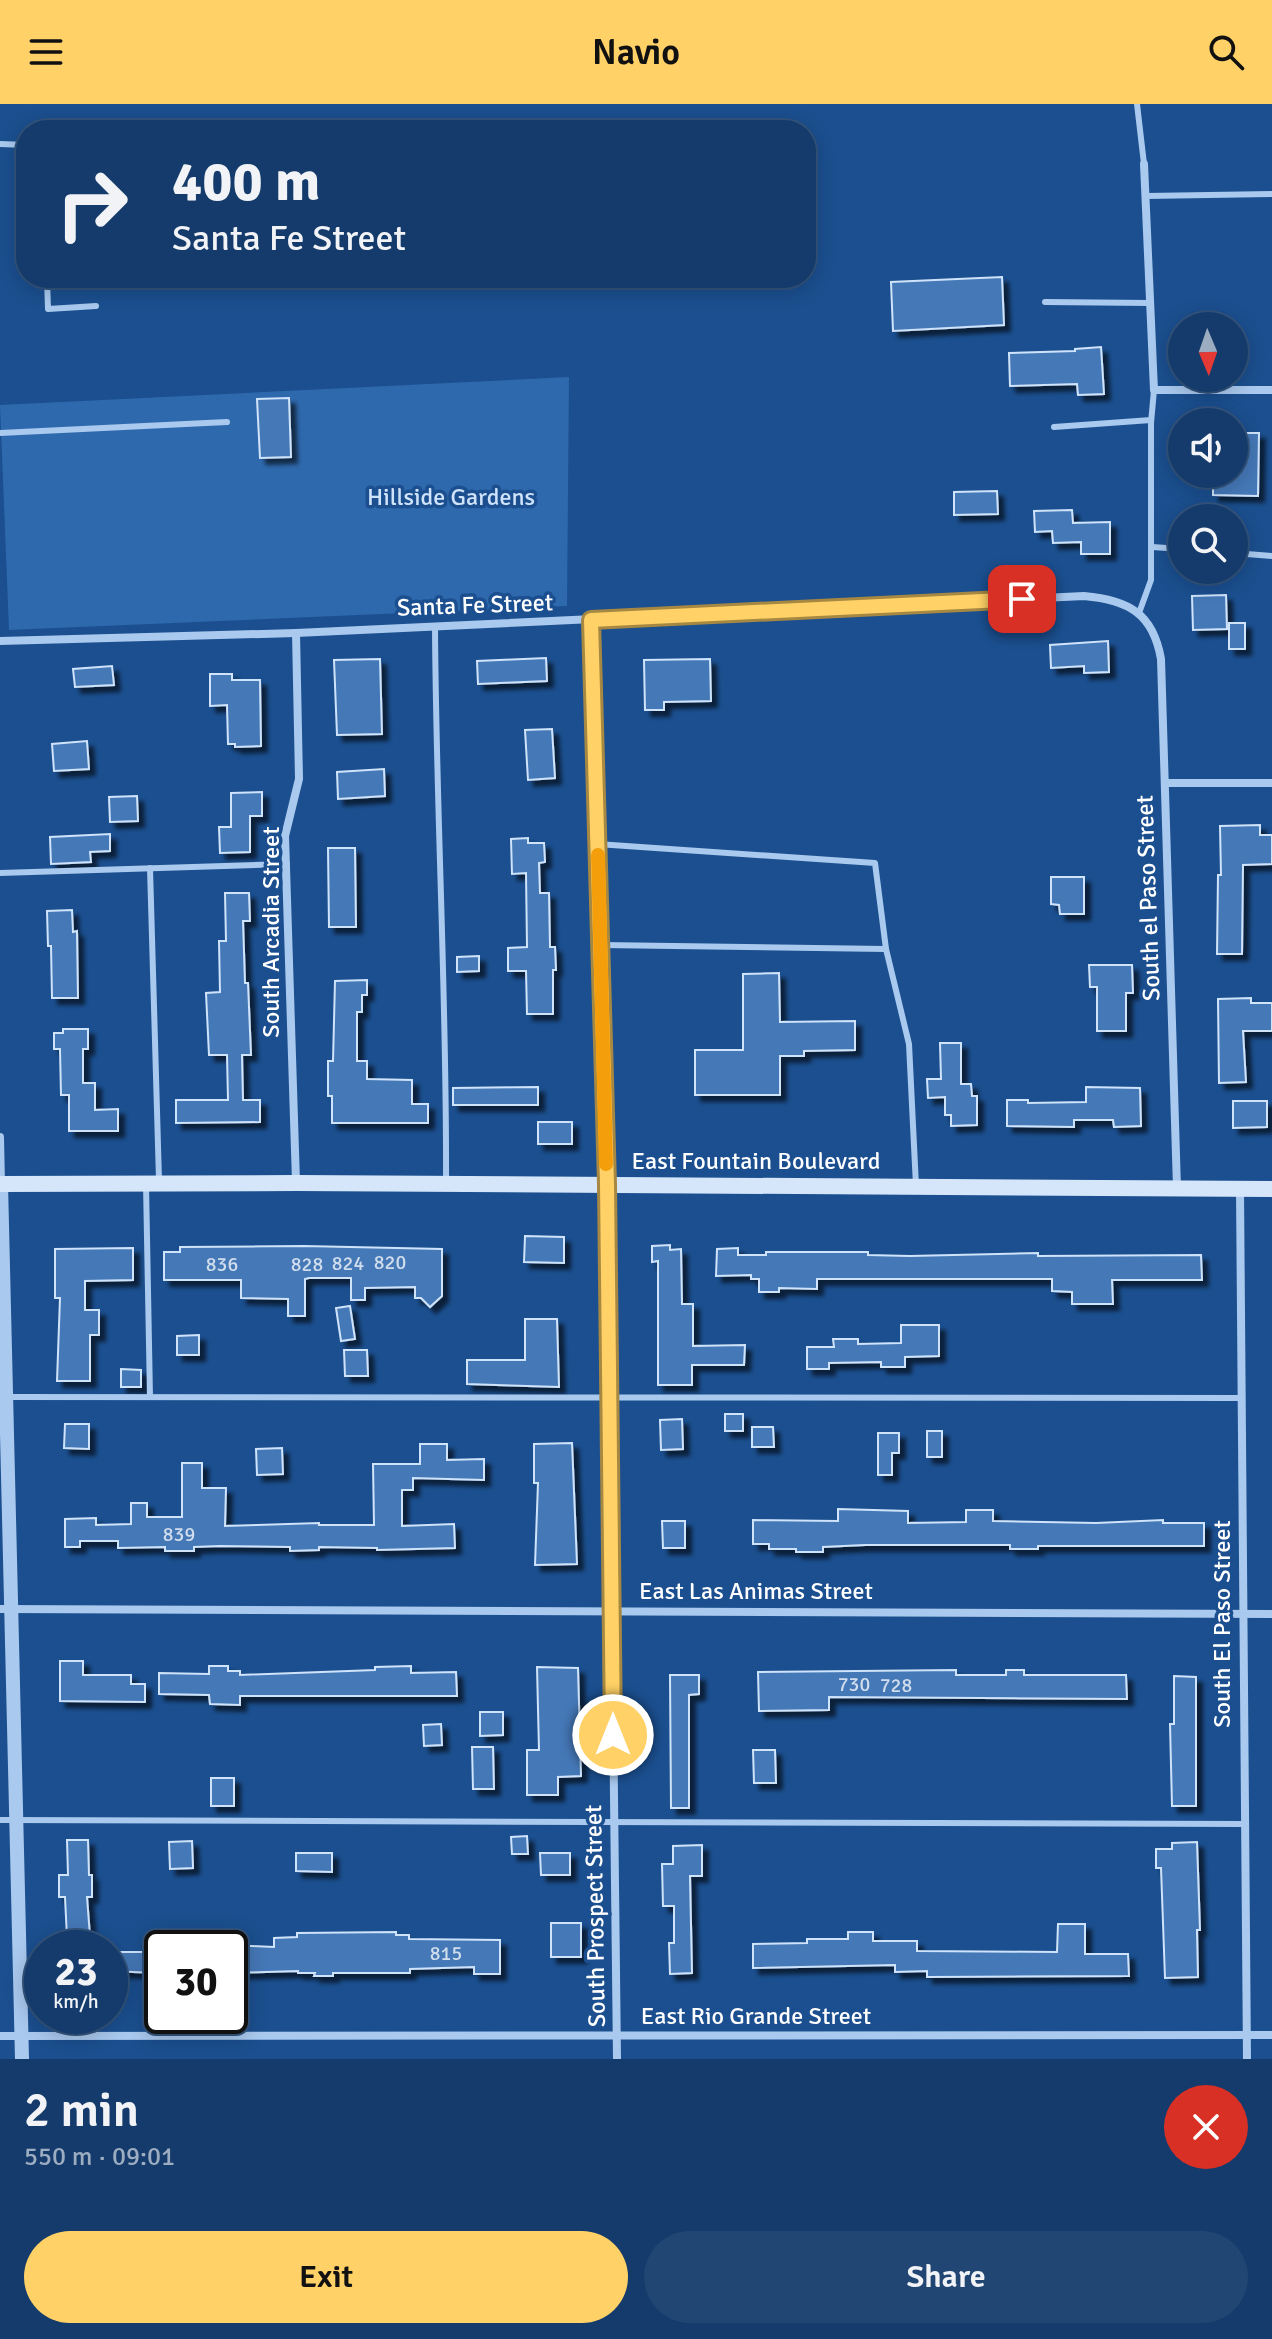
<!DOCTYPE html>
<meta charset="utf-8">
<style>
:root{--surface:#143b6b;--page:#214673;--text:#f1f3f6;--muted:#9dadc1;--line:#33557e;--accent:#ffd166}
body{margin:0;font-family:Signika,sans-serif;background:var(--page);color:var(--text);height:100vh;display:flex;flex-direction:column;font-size:30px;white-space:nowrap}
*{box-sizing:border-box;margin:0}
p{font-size:26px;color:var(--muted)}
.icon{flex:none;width:44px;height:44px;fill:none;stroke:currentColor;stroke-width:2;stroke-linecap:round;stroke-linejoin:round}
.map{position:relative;height:1955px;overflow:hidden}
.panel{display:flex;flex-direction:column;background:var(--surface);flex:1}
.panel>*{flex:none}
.guide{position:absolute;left:16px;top:16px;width:800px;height:168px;border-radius:32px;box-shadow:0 4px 20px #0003,0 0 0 2px var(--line);background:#143b6b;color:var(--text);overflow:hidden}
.needle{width:52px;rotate:178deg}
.fabs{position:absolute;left:1168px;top:208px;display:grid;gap:16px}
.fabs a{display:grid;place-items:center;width:80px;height:80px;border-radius:50%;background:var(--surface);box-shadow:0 4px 20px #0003,0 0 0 2px var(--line);font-size:40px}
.speed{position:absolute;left:24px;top:1826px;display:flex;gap:16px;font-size:40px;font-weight:700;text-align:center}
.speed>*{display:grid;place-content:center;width:104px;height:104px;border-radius:50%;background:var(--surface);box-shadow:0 4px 20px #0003,0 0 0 2px var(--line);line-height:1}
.speed small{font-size:20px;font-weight:400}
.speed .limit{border:4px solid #111;border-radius:12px;background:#fff;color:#111}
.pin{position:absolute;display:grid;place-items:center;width:68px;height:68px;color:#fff;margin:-34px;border-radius:16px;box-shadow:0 4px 12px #0006}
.me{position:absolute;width:88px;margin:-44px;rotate:0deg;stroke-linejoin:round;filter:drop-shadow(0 0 6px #0008)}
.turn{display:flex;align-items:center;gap:28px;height:168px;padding:0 24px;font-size:36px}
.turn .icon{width:104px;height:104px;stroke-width:2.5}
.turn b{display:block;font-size:56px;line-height:68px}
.round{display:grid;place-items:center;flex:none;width:84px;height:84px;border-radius:42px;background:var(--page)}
.summary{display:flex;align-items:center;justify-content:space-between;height:136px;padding:0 24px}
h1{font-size:48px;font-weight:600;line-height:60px}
.button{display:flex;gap:16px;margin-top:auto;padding:16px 24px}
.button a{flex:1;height:92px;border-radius:48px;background:var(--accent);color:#111;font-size:32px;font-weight:600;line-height:92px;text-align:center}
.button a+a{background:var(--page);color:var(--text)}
header{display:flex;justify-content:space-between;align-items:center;height:104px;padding:0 24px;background:var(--accent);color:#111;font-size:36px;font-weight:600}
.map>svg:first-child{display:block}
.green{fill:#2e69ad}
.building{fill:#4478b7;stroke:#cfe3fa;stroke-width:2;filter:url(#shadow)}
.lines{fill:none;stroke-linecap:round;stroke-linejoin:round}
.service{stroke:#a9c9ee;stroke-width:6}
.minor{stroke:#a9c9ee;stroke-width:8}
.tertiary{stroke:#a9c9ee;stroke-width:14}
.secondary{stroke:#d6e6fa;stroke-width:16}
.route-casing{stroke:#a68842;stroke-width:20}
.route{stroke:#ffd166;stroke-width:14}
.slow{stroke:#f59e0b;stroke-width:14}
.labels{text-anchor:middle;stroke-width:7;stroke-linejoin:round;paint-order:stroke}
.number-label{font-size:20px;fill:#d0dded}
.park-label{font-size:24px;fill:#cfe3fa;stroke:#1b4f8f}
.street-label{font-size:24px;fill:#fff;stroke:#1b4f8f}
</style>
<header><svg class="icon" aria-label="menu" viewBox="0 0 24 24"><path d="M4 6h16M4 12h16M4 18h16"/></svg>Navio<svg class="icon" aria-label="search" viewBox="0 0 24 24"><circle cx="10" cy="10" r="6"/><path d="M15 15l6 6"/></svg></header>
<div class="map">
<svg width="1272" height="1955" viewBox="0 0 1272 1955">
<defs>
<filter id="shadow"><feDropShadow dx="6" dy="6" stdDeviation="2" flood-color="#0009"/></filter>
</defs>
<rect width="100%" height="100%" fill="#1b4f8f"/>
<!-- green -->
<path class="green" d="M569 273 567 502 9 526 0 301Z"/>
<!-- building -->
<g class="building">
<path d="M1002 173 1004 221 893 227 891 178Z"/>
<path d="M1101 243 1104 290 1078 291 1077 280 1010 282 1009 249 1075 247V245Z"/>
<path d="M289 294 291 353 260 354 257 295Z"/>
<path d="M1234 329H1259L1258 392 1213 391V370H1234Z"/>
<path d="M997 387 998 410 954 411V388Z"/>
<path d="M1072 406 1073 419 1110 418V450H1081V438L1053 439 1052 427 1035 428 1034 407Z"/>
<path d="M1226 491 1227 525 1193 526 1192 492Z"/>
<rect x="1229" y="519" width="16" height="26"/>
<path d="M1108 537 1109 568 1084 569V562L1051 564 1050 541Z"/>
<path d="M546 554 547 577 478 580 477 557Z"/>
<path d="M380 555 382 630 337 631 334 556Z"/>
<path d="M710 555 711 597 664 598V606H645L644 556Z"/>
<path d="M112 562 114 581 75 583 73 565Z"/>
<path d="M210 570H232V576H260L261 642 235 643V640H228L227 601 210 602Z"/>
<path d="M552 625 555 674 528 676 525 626Z"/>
<path d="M87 637 89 665 54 667 52 640Z"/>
<path d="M384 665 385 692 338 695 337 668Z"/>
<path d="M262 688V712H250V748L220 749 219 723H231V689Z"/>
<path d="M137 692 138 717 110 718 109 693Z"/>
<path d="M1260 721V731H1272V760L1243 761 1242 850H1217L1218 771H1221L1220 722Z"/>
<path d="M110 730V747L90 748 91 758 51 760 50 733Z"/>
<path d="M528 734V739H544L545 758 539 759 540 789H549L550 843H555L556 866H553V910H527L526 867H508V844L527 843 526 769 512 770 511 735Z"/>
<path d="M328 744H355L356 823H329Z"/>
<path d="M1051 773H1084V810H1060L1059 801 1051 800Z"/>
<path d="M225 789H249L250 817H243L245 879H248L251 951H242L243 996H260V1018L176 1019V996H228L227 951H209L206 889 220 888 219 837H226Z"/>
<path d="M72 806 73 828 77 827 78 894H52L51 842H48L47 807Z"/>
<path d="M479 852V867L457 868V853Z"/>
<path d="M1089 861H1132L1133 889H1126V927H1097V883H1090Z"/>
<path d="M779 869 780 918 855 917V946L804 947V952H780V991H695V946H743V870Z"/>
<path d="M367 876V891H362V908H357V957H367V975L412 976V1000H428V1019H332V992H328V957H333L335 877Z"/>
<path d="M1251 894V899H1272V927H1243L1246 978 1219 979 1218 895Z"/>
<path d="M63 925H88V945H83V979H95V1006L118 1005V1027H69V991H61L60 945H54V929H63Z"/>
<path d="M940 939H961V980H971L972 992H977V1021L951 1022V1011H945V993L928 994 927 975H941Z"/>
<path d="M538 983V1001H453V984Z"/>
<path d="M1086 983 1140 984 1141 1022 1114 1023 1113 1016H1074V1023L1007 1022V996H1028V999L1086 998Z"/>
<path d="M1233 997H1267V1023L1233 1024Z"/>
<rect x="538" y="1018" width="34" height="22"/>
<path d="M525 1132 564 1133V1159L524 1158Z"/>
<path d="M670 1141V1146L681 1145 682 1200H693V1242L745 1241 744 1261H692V1281H658V1157L652 1158V1142Z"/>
<path d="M304 1142 442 1145V1192L430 1203 421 1194H415V1183L365 1184V1196H351V1174H309L305 1175V1212H288V1195L241 1194V1176H164V1148H180V1143Z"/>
<path d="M133 1144V1176L85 1177V1206H99V1231H90V1277H57L60 1194H55V1145Z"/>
<path d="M738 1144V1151H766V1148H868V1151L910 1152 1038 1149V1152L1201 1151 1202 1176H1112L1113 1200H1072V1188L1052 1187V1175H817V1185L779 1184V1188H759V1175H751V1171L716 1172 717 1145Z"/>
<path d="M350 1202 355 1235 341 1237 336 1204Z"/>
<path d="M525 1215H557L559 1283 467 1280V1256H525Z"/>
<path d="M901 1221H939V1252L905 1253V1263H881V1258L829 1259V1265H807V1243H834L833 1235H858V1240L901 1239Z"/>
<path d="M199 1231V1251H177V1232Z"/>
<path d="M344 1246H367L368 1272H345Z"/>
<path d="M121 1265 141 1266V1283H121Z"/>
<rect x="725" y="1310" width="18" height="17"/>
<path d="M682 1315 683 1345 661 1346 660 1316Z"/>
<path d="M65 1320H89V1345L64 1344Z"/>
<path d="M752 1323H773L774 1343H752Z"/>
<rect x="927" y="1327" width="15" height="26"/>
<path d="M878 1329H899V1349H892V1371H878Z"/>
<path d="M572 1339 577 1460 535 1461 538 1379H534V1340Z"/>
<path d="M420 1340H447V1356L484 1355V1376L413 1374V1386H402V1422L454 1420 455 1444 377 1446V1444L319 1443V1446L290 1447V1443L220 1442 194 1443V1447H165V1443L118 1444V1437H80V1443H65V1415L96 1414V1421L131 1420V1399H147V1413H182V1359H202V1384H226L225 1422 319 1419V1421H374L373 1360H420Z"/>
<path d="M282 1344 283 1370 257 1371 256 1345Z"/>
<path d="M838 1405 908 1407V1419L966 1418V1406H993V1417L1096 1419 1163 1416V1419H1204V1442H1038V1445H1010V1441H865L823 1443V1448H796V1445H769V1440H753V1416L838 1417Z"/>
<path d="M662 1417H685V1444H663Z"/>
<path d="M60 1557H83V1571H131V1580H145V1598L60 1597Z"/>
<path d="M209 1562H228V1567H240V1571L375 1566V1563L411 1562V1569L456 1568 457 1592H240V1601L210 1600 209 1591 159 1590V1569L209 1570Z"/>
<path d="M537 1563 578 1564 581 1672 558 1673V1691H527V1646H539Z"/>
<path d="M956 1566V1571H1006V1566H1024V1571H1126L1127 1595 829 1593V1606L759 1607 758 1568Z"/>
<path d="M670 1571H699V1590L689 1591V1704H671Z"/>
<path d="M1174 1572 1196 1573V1702H1172L1170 1620H1174Z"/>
<path d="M480 1608H503V1631L480 1632Z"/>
<path d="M441 1620 442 1641 424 1642 423 1621Z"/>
<path d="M472 1643H493L494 1685H473Z"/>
<path d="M753 1646H775L776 1679H754Z"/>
<rect x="211" y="1674" width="23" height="28"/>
<path d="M527 1732 528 1750H512L511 1733Z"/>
<path d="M67 1736H88L89 1771H92V1793H87L90 1832 67 1834 65 1793H59V1771H68Z"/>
<path d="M192 1737 193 1764 170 1765 169 1738Z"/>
<path d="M1197 1738 1200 1826H1197L1198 1873 1165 1874 1161 1764H1156V1745H1172V1739Z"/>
<path d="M702 1741V1772H690L692 1869 670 1870 669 1839H674V1802H663L662 1760H673V1742Z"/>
<path d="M296 1749H332V1768L296 1767Z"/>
<path d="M540 1749H570V1771H541Z"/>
<rect x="551" y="1819" width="30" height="34"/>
<path d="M1058 1820H1085V1850H1128L1129 1872 927 1873V1867L895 1868V1861L753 1864V1840L807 1839V1835H848V1828H873V1837H917V1847L1057 1848Z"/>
<path d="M396 1828V1831H409V1835L500 1836V1870H474V1863L410 1865V1869H333V1872H314L315 1869H298V1867L230 1869V1841L274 1843V1834L297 1833V1829Z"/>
<path d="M110 1848H156V1869L110 1867Z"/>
</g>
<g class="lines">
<!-- service -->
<g class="service">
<path d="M1137 0 1144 60"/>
<path d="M0 40 26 41"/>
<path d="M1146 92 1272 90"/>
<path d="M47 174 48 205 96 202"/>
<path d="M1045 198 1150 199"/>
<path d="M1054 323 1151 316"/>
<path d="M0 329 227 318"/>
<path d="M1152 443 1182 445"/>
<path d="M1234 449 1272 452"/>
<path d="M1139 509 1151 476V319L1154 286"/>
<path d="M435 522C436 708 447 893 446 1078"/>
<path d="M597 740 875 759 886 845 909 940 916 1082"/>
<path d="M150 764 159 1076"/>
<path d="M0 769 287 760"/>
<path d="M601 841 886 845"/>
<path d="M146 1080 150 1293"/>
<path d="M8 1293 1241 1294"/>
<path d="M0 1716 1244 1720"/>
</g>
<!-- minor -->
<g class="minor">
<path d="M1144 60 1154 286H1272"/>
<path d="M591 516 607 1080 617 1955"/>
<path d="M296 529 299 675 285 732 296 1078"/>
<path d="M0 537 296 529 1084 492C1128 496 1153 509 1161 555L1177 1084"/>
<path d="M1165 679H1272"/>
<path d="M0 1033 1 1080"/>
<path d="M1240 1085 1247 1955"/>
<path d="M0 1505 1272 1510"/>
<path d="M0 1932 1272 1931"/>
</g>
<!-- tertiary -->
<path class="tertiary" d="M1 1080 22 1955"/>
<!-- secondary -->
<path class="secondary" d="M0 1080 296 1079 1272 1085"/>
</g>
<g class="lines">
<!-- route casing -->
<g class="route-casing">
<path id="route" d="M613 1631 607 1080 591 516 1022 495"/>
</g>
<!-- route -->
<use href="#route" class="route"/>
<!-- slow -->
<path class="slow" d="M598 751 606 1060"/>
</g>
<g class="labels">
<!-- number labels -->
<g class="number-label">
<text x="390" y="1165">820</text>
<text x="348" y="1166">824</text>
<text x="222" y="1167">836</text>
<text x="307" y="1167">828</text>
<text x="179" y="1437">839</text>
<text x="854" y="1587">730</text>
<text x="896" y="1588">728</text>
<text x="446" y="1856">815</text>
</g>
<!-- park labels -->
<g class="park-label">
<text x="451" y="401">Hillside Gardens</text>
</g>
<!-- street labels -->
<g class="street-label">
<text transform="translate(475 501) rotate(-2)" y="8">Santa Fe Street</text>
<text transform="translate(1148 794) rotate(-92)" y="8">South el Paso Street</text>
<text transform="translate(271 828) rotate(-90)" y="8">South Arcadia Street</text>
<text x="756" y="1065">East Fountain Boulevard</text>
<text x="756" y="1495">East Las Animas Street</text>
<text transform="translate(1222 1520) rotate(-90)" y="8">South El Paso Street</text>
<text transform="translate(595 1812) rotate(-91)" y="8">South Prospect Street</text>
<text x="756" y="1920">East Rio Grande Street</text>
</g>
</g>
</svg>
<div class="fabs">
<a><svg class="needle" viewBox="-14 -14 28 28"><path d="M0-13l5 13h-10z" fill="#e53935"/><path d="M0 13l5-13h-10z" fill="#9dadc1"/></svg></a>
<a><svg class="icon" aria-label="sound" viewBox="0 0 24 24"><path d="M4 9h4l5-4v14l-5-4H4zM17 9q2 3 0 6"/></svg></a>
<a><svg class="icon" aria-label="search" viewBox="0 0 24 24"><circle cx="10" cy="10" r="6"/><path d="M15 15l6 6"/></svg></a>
</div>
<div class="speed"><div>23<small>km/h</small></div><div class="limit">30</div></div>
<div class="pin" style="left:1022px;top:495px;background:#d93025"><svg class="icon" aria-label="arrive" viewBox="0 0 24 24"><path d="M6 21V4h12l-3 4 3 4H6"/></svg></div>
<svg class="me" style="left:613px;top:1631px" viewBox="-20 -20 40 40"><circle r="17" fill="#ffd166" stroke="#fff" stroke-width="3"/><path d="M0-11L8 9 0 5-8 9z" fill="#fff"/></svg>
<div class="guide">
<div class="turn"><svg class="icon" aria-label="right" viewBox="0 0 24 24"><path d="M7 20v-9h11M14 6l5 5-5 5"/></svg><div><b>400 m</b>Santa Fe Street</div></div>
</div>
</div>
<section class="panel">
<div class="summary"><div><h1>2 min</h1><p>550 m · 09:01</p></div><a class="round" style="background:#d93025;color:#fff"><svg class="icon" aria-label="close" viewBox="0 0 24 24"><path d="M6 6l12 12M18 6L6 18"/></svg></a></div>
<div class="button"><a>Exit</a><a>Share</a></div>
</section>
